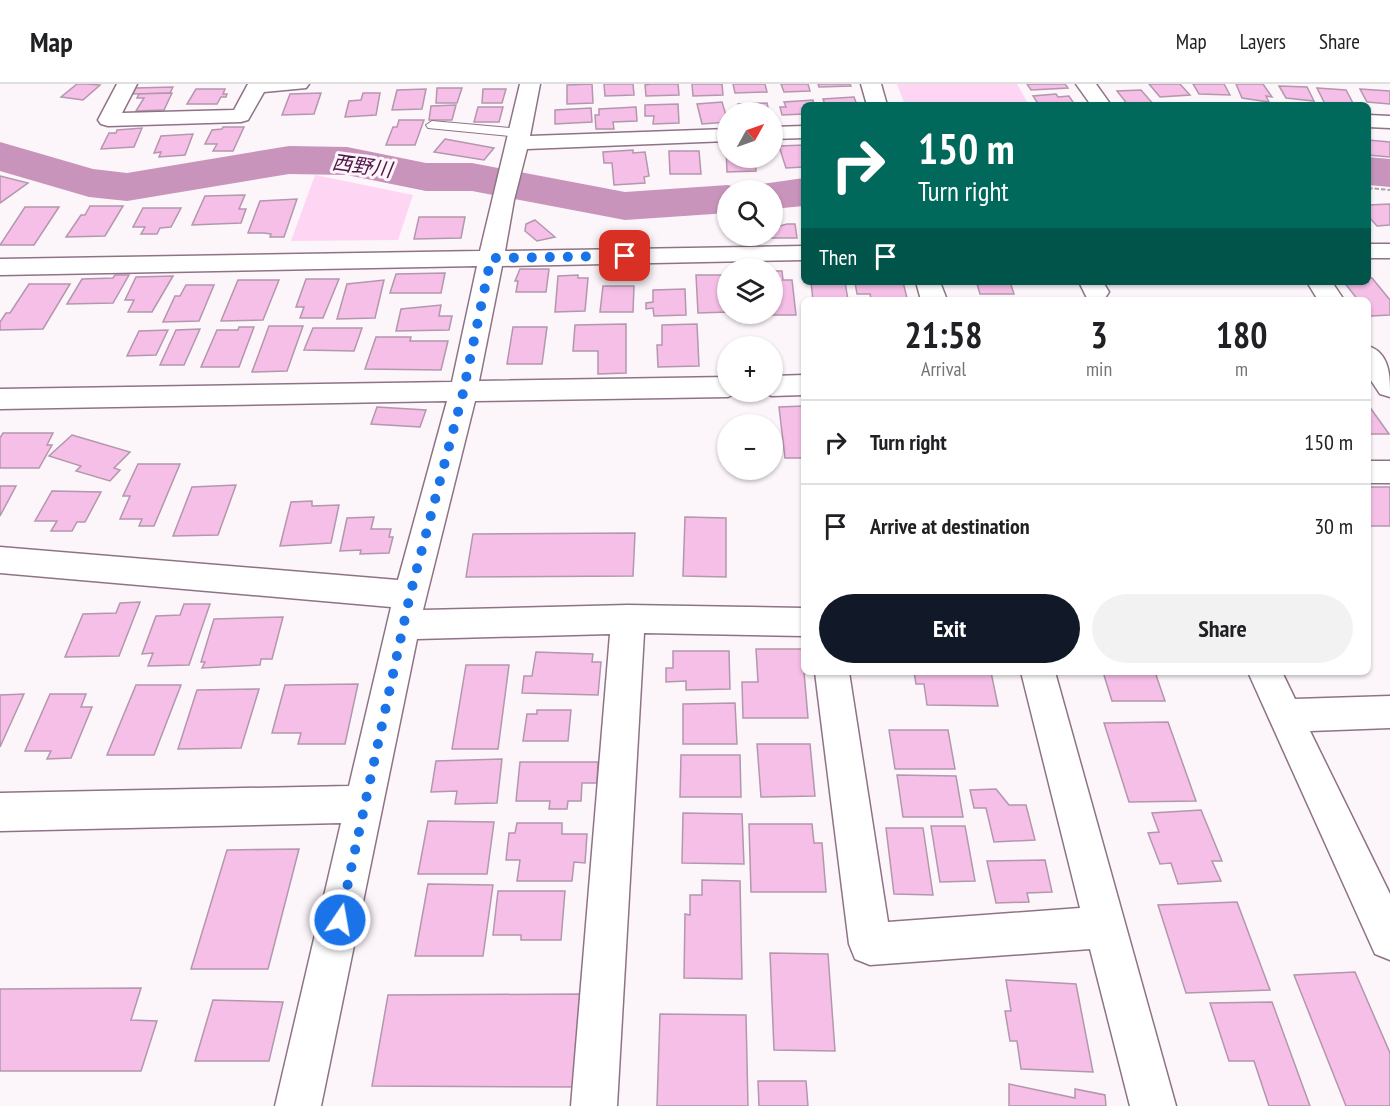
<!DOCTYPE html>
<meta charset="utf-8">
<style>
:root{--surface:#fff;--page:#f2f2f2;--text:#202124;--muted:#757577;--line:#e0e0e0;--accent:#111827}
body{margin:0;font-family:"PT Sans Narrow","Noto Sans JP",sans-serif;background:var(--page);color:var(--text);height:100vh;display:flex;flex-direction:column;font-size:22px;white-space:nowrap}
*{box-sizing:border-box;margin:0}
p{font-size:20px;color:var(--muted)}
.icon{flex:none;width:33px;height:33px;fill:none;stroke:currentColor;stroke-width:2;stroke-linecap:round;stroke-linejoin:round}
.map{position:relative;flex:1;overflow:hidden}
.drawer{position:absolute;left:801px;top:213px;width:570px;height:378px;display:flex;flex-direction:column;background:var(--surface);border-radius:9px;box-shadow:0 2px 4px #0004}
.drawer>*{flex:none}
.guide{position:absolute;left:801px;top:18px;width:570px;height:183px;border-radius:9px;box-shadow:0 2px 4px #0004;background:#00695c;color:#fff;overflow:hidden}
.needle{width:39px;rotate:50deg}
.controls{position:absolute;left:717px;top:18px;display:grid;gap:12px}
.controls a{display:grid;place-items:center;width:66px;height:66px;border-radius:50%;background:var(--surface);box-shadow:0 2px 4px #0004;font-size:30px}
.pin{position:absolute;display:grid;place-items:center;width:51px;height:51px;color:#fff;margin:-26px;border-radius:12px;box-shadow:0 3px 9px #0006}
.me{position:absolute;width:66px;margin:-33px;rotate:12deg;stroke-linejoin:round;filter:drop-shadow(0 0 4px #0008)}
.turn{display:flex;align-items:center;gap:21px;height:126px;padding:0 18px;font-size:27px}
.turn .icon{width:78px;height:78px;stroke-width:2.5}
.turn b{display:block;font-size:42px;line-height:51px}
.then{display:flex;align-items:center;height:57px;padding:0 18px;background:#0003;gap:12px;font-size:22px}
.eta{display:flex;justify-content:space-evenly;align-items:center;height:102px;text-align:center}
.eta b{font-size:36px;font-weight:800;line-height:42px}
.cta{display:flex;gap:12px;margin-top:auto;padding:12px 18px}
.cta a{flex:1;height:69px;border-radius:36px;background:var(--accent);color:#fff;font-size:24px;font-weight:800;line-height:69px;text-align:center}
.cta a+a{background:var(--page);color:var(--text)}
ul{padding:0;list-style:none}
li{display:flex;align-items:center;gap:18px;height:84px;padding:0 18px;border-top:2px solid var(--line)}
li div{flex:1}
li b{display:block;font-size:22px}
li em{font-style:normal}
header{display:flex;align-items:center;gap:36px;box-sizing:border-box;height:84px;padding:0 30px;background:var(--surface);border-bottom:2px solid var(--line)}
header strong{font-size:28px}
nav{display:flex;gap:33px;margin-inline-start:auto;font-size:21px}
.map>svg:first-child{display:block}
.green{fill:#fed6f4}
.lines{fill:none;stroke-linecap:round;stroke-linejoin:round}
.river{fill:#c894bb;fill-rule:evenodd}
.building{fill:#f6bfe8;stroke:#b397ac;stroke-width:1.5}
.lane-casing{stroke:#8e7387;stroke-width:2}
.street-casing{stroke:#8e7387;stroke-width:3}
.path{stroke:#aca3a9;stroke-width:2;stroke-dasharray:4.5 2;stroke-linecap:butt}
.lane{fill:#fff;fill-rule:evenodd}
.street{fill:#fff;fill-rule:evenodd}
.route{stroke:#1a73e8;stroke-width:10;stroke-dasharray:0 18}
.labels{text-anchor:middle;stroke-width:6;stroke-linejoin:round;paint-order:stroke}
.far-water-label{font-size:20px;font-style:italic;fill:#531549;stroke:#fcf5fa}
</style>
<header>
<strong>Map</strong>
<nav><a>Map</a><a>Layers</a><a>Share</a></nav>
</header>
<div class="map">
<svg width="1390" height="1022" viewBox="0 0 1390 1022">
<rect width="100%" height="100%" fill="#fcf5fa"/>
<!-- green -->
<g class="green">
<path d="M897 0H1017L1029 21H905Z"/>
<path d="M315 91 413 111 398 156 291 157Z"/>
</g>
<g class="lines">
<!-- river -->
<g class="river">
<path d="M0 58 93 85 127 89 289 62 347 63 426 79H472L625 108 728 101 746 106H728V129L625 136 472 107H426L347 91 289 90 127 117 89 113 0 87Z"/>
<path d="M1368 73 1390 75V103L1368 101Z"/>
<path d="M804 94V122L772 125V106H751L755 101Z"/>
</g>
</g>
<!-- building -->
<g class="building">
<path d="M77 0H87L100 1 83 16 61 13Z"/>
<path d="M592 0 593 19 567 20V1Z"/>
<path d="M604 0H633L634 11 605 12Z"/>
<path d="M651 0H678L679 11 646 12 645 1Z"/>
<path d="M692 0H722L723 11 693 12Z"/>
<path d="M733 0H765L767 8 735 9Z"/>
<path d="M781 0H808L810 7 784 8Z"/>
<path d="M818 0H850L851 2 819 3Z"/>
<path d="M1027 0H1065L1068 4 1031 6Z"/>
<path d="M1149 0H1180L1190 11 1160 13Z"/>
<path d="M1193 0H1224L1230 11 1199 10Z"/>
<path d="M1236 0H1263L1272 13 1266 12 1269 18 1242 14Z"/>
<path d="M1279 2 1307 3 1314 17 1286 14Z"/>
<path d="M173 3 170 9 133 10 135 4Z"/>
<path d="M437 4H462L457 19H436Z"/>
<path d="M1317 4 1346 6 1354 21 1325 20Z"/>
<path d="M196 5H225L223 10H227L226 13H221L217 20H187Z"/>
<path d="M426 5 422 25 392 26 397 6Z"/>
<path d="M483 5H506L502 19H482Z"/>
<path d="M1360 5 1390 7V20L1367 18Z"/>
<path d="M1141 6 1154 21H1128L1117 7Z"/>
<path d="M172 9 164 26 136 27 144 14H137L139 10Z"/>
<path d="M321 9 314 30 282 31 290 10Z"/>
<path d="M363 9H380L376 31 345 33 349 17 361 16Z"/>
<path d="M1056 10 1058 13 1069 12 1075 21H1039L1033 12Z"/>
<path d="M854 13 857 21H825L823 15Z"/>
<path d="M813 16 814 21H804V30L782 31 780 23H786L784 18Z"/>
<path d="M722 18 728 38 702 40 697 20Z"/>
<path d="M767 19 769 28H739L738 20Z"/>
<path d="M678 20 679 39 653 40 654 32H645V21Z"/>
<path d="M456 21 452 36H429L431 22Z"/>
<path d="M478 23H503L499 38H474Z"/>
<path d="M636 23 637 37 613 38 614 45H596L595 31H599V25Z"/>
<path d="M591 24 592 38 555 40V26Z"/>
<path d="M399 36H424L415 61H386L393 43H397Z"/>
<path d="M223 43H244L233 67H213L217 60H205L212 46 222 45Z"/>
<path d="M142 44 134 63 101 65 109 49H116L117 46Z"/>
<path d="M193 50 185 71 159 73 161 68 154 69 161 52Z"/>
<path d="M445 55 494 64 484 76 434 68Z"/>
<path d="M1368 56 1390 58V73L1368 71Z"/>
<path d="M804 61V83L786 84 779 62Z"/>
<path d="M726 62H728V74H755L756 87 727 88Z"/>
<path d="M633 66V69L645 68 649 92 644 93 645 99 614 101 612 79H604L603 68Z"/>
<path d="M669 67H699L701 90H670Z"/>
<path d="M0 92 28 99 0 119Z"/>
<path d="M245 111 239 125H246L241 139 192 141 205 112Z"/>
<path d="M297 115 284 153H270L271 150 264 149H248L260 117Z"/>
<path d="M1390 120V141L1377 142 1368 132V121Z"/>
<path d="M90 122H123L105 152 66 153 81 131H85Z"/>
<path d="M25 123H59L34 161H0Z"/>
<path d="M143 124H181L171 143 160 144 157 150H141L145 143H133Z"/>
<path d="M419 133H465L461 154 414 155Z"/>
<path d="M535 136 555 153 537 157 525 147 526 140Z"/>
<path d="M787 140H795L797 154H761V152H772V144Z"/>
<path d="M520 185H549L546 208H516L518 197H515Z"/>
<path d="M772 187H782L783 196H792L796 231H763V230H772Z"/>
<path d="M445 189 441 209H390L396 190Z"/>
<path d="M115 191H129L113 219 67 220 82 195 113 194Z"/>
<path d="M578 191V194H588L585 227 555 228 558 192Z"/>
<path d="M696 191H728V228L698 229Z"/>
<path d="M173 192 152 228H128L134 216H125L136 193Z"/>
<path d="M1368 194H1372L1390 216V231L1371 232 1368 229V216H1358L1344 198H1368Z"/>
<path d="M306 195H339L323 234H300L304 223H296Z"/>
<path d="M238 196H279L263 236 221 237Z"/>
<path d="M384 196 375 234 337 235 347 200Z"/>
<path d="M811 198H845L848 216H813Z"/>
<path d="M855 198H903L907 214H871L870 210H857Z"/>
<path d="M962 198H1010L1014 210H980L977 200Z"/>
<path d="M29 200H70L43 245 0 246V238L6 229H10Z"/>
<path d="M186 201H214L199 237 163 238 175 212H180Z"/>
<path d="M603 202H634L633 228H600Z"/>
<path d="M685 205 686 231 654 232 653 224 646 225V219L653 218V206Z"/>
<path d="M441 221 439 232H452L449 246 396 247 401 225Z"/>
<path d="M626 240V289L598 290V267H573L575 241Z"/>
<path d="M697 240 699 282 658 283 657 261H662V241Z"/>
<path d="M269 242H303L287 287 252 288Z"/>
<path d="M239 243H254L239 283H201L217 246H238Z"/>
<path d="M513 243H547L542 280H507Z"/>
<path d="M313 244H362L354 267 304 266Z"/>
<path d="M200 245 184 281H160L176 246Z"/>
<path d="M168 246 156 271 127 272 139 247Z"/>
<path d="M376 253H411L410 257H448L441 286 365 285Z"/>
<path d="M804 322V374H785L779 323Z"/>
<path d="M1368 322H1369L1389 350H1368Z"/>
<path d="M377 323 426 326 420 343 371 340Z"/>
<path d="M3 349H53L47 361H52L39 384H0V354Z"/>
<path d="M72 351 130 368 114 384 120 386 110 397 76 387 81 382 49 372Z"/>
<path d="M138 380H180L154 442H139L142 435H120L130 412H123Z"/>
<path d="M236 401 218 451 173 452 192 403Z"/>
<path d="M0 402H16L0 432Z"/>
<rect x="1368" y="403" width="22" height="39"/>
<path d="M52 407 101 408 85 438H77L72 447H51L57 437H35Z"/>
<path d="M312 417V422L339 421 331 459 280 462 291 418Z"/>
<path d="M374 433 371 445H391L389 453H393L389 469 360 470 361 466 340 467 347 434Z"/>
<path d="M685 433 726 434V493L683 492Z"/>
<path d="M635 449 633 492 466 493 473 450Z"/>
<path d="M140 518 119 572 65 573 83 530 116 529 120 519Z"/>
<path d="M184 520H210L189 581 148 582 153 569 142 570 156 532 180 531Z"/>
<path d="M283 533 272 575H261L260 581 202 584 205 578H201L214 535Z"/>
<path d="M756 565H802L808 634H743L742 598H758Z"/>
<path d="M673 567H729L730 605 686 606V597L666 598V584H673Z"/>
<path d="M536 568 593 570 592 578H601L598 611 522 609 524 592H532Z"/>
<path d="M466 581H509L498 665H452Z"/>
<path d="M914 588H991L998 622 927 621 924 600H916Z"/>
<path d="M1103 588H1155L1165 617H1112Z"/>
<path d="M358 600 345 660H298L301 649H272L285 601Z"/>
<path d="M136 601H181L154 671H107Z"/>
<path d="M259 605 241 664 178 665 197 606Z"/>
<path d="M24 610 0 663V611Z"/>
<path d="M50 610H86L81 623H92L71 674 47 675 51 667H25Z"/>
<path d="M735 619 737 660H683V620Z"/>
<path d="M537 626H571L568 657H523L527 630H537Z"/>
<path d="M1168 638 1196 717 1129 718 1104 639Z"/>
<path d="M889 646H948L955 685H895Z"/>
<path d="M757 660H810L815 712 761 713Z"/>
<path d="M681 671H740L741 713H680Z"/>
<path d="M502 675 497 719 455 720 457 707 431 708 436 677Z"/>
<path d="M520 678H598L597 699H582L581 717H568L567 725H549L550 717H516Z"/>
<path d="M897 691 956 692 963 733H903Z"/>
<path d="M996 705 1009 721H1026L1035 756 994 758 986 724H974L970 706Z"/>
<path d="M1201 726 1222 777H1212L1221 797 1178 800 1171 779 1160 780 1148 749 1159 748 1152 729Z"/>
<path d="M683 729 742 730 744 780 682 779Z"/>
<path d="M428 737 494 738 487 790H418Z"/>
<path d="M517 739H562V750H587L585 779 574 778 572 797H517L520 776H506L509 749H515Z"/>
<path d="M749 740H812L814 759H822L826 808H751Z"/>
<path d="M931 742H965L975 797 940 798Z"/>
<path d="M886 744H923L933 811 894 810Z"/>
<path d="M299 765 268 885H191L227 766Z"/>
<path d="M1045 776 1052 808 1027 809 1029 818 996 819 987 777Z"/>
<path d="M702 796 740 797 742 895 684 894 685 830 690 831V811H702Z"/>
<path d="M428 800 493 801 483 872H415Z"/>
<path d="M498 807H565L561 856H521V851H493Z"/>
<path d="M1237 818 1270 906 1186 909 1158 821Z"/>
<path d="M770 869 828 870 835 967 774 966Z"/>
<path d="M1355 888 1390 969V1022H1346L1294 891Z"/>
<path d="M1006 896 1076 900 1093 988 1021 985 1017 957H1010L1005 927H1011Z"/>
<path d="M141 904 131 936 157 937 141 987H0V905Z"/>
<path d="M582 910 576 1003 372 1002 388 911Z"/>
<path d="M213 916 283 918 269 977H195Z"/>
<path d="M1272 918 1310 1022H1269L1254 977H1229L1210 919Z"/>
<path d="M660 930 746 931 748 1022H657Z"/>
<path d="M758 997H806L808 1022H759Z"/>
<path d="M1009 1000 1075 1014V1005L1105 1011 1106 1022H1009Z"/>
</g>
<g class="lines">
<!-- lane casing -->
<g class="lane-casing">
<path id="lane" d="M432 37 520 45 526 49 520 53 428 44 426 41Z"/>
</g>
<!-- street casing -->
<g class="street-casing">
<g id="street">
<path d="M117 0H137L122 29 234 26 248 0H309L306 4 264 8 248 36 241 38 108 42 101 40 98 36Z"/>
<path d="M520 0H540L530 52 728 45V57L527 65 514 116 505 167 804 162V176L502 182 479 297 728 293V308H739L728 313 475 317 423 526 628 521 804 524V552L644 549 617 1022H571L610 550 417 555 321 1022H275L341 739 0 747V709L349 702 391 523 0 489V463L398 496 447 317 0 325V305L452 298 477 182 0 191V175L480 167Z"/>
<path d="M861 0H881L887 21H867Z"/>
<path d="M1076 0H1096L1111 21H1091Z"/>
<path d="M1368 31 1390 32V44L1368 43Z"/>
<path d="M804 42V54L772 55V43Z"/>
<rect x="1368" y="160" width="22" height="14"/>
<path d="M916 198H940L947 216H921Z"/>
<path d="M1079 198H1103L1109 208 1105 214 1096 216 1087 214Z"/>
<path d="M1307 198H1332L1344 216H1318Z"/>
<path d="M1368 262C1390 269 1390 292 1390 313L1380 310 1368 292Z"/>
<path d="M804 291V311L772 312 761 308H772V292Z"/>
<rect x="1368" y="377" width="22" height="22"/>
<path d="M815 588H849L888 838 1080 824 1021 588H1055L1176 1022H1130L1090 865 870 881 855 875 849 860Z"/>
<path d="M1248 588H1282L1295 615 1390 612V644L1310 647 1390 810V876L1375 870Z"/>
</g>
</g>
<!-- path -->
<path class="path" d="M1368 104 1390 106"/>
<!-- lane -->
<use href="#lane" class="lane"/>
<!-- street -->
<use href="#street" class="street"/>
</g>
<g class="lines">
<!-- route -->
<path class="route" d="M340 836 410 511 463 309 491 174 625 172"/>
</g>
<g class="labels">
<!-- far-water labels -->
<g class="far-water-label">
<text transform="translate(362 82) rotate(8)" y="7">西野川</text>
</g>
</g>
</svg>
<div class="controls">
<a><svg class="needle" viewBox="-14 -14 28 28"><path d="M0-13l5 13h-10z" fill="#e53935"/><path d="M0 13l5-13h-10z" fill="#757577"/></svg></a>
<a><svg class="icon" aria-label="search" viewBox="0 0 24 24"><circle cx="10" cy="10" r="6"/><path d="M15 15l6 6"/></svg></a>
<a><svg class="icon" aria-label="layers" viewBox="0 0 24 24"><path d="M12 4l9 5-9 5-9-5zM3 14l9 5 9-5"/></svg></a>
<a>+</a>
<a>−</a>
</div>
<div class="pin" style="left:625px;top:172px;background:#d93025"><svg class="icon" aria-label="arrive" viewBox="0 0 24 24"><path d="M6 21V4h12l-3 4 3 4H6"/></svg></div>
<svg class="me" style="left:340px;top:836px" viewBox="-20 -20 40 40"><circle r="17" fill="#1a73e8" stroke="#fff" stroke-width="3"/><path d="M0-11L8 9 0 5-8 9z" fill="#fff"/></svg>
<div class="guide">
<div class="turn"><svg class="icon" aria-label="right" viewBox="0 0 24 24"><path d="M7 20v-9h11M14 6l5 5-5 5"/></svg><div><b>150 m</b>Turn right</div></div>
<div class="then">Then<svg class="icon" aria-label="arrive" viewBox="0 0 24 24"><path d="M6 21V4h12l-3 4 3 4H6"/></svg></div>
</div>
<section class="drawer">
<div class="eta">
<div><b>21:58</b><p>Arrival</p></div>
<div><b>3</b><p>min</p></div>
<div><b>180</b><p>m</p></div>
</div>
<ul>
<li><svg class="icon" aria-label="right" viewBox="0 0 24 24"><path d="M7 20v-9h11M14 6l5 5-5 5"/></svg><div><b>Turn right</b></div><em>150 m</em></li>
<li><svg class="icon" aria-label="arrive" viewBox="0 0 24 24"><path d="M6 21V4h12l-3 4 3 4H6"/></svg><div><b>Arrive at destination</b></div><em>30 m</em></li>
</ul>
<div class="cta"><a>Exit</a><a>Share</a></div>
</section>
</div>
